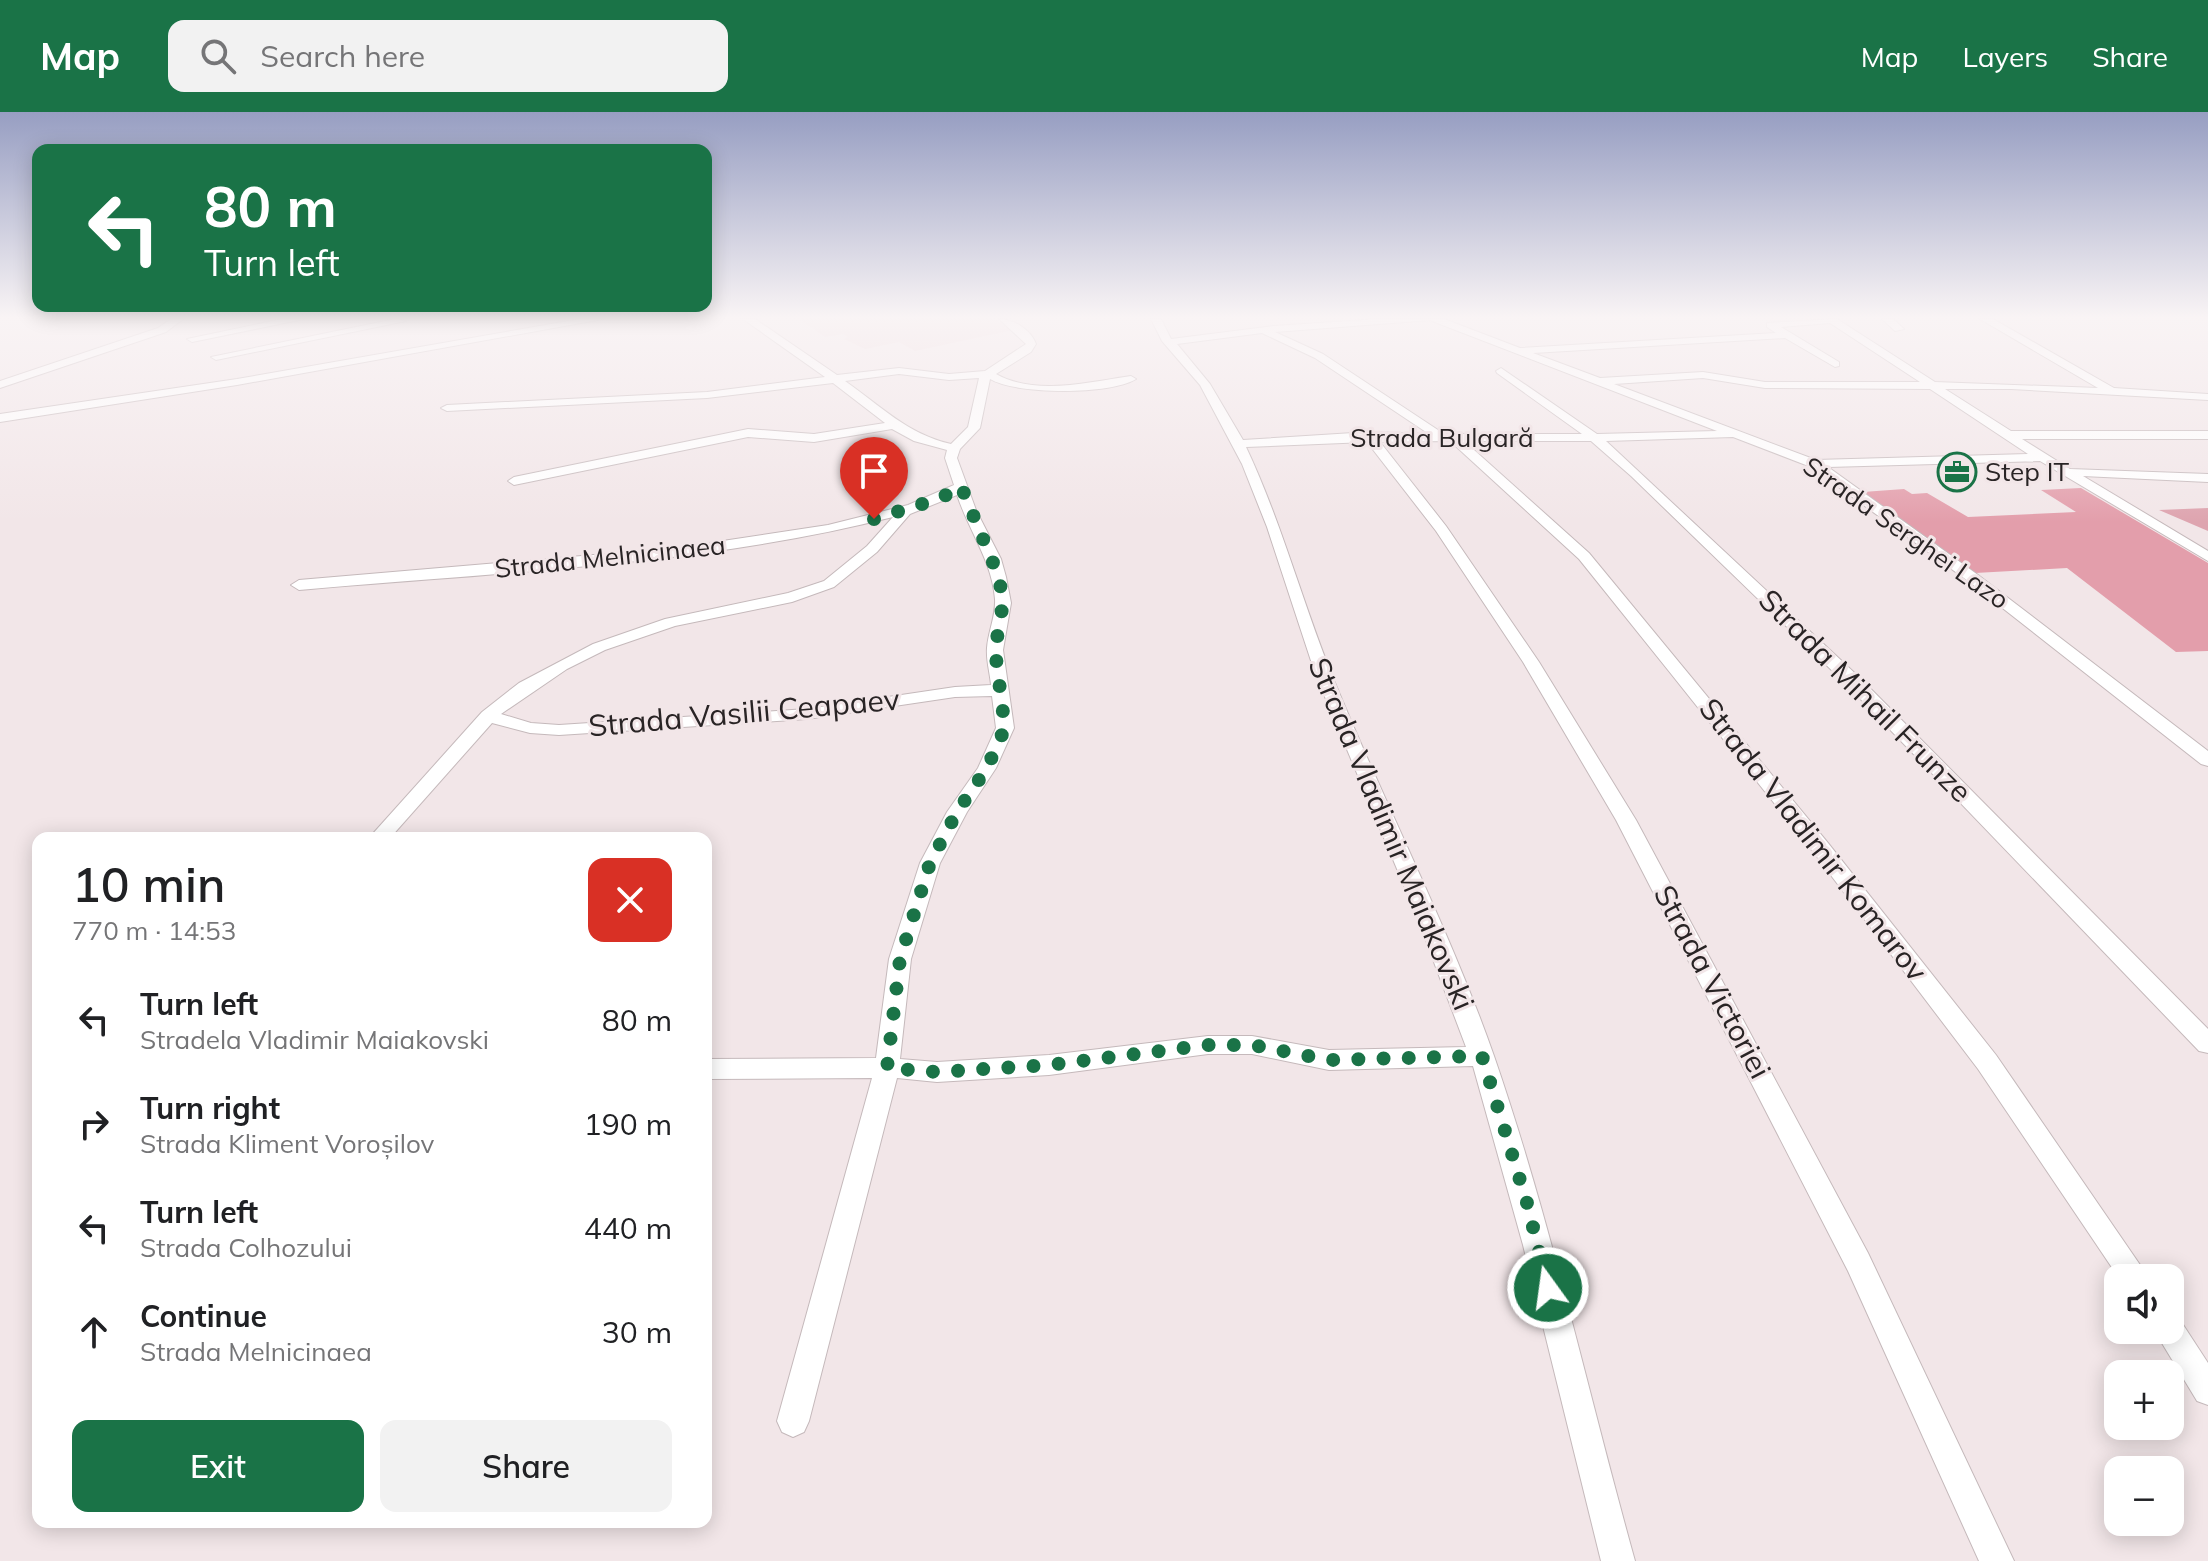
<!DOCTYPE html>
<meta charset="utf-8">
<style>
:root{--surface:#fff;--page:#f2f2f2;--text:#202124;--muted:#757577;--accent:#1a7347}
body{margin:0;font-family:Mulish,sans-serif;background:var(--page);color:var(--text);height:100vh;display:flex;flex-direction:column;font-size:30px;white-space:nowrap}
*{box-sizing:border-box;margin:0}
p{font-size:26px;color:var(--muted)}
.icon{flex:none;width:44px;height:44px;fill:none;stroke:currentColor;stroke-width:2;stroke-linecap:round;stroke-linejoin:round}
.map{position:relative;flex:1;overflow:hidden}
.side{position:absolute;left:32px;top:720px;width:680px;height:696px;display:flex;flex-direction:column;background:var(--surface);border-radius:16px;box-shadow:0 4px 20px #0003}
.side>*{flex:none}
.top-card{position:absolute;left:32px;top:32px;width:680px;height:168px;border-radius:16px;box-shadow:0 4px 20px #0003;background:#1a7347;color:#fff;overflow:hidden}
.tools{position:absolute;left:2104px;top:1152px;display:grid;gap:16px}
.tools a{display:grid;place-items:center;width:80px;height:80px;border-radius:16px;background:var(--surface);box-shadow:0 4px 20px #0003;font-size:40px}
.pin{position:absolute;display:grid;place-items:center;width:68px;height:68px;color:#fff;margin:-82px -34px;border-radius:50% 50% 50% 0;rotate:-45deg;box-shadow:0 0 8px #0007}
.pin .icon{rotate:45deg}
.me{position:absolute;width:88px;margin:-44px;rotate:346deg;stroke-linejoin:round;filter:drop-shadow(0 0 6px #0008)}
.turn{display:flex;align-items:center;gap:28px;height:168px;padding:0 40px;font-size:36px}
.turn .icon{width:104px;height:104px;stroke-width:2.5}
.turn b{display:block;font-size:56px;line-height:68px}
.round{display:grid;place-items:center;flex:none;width:84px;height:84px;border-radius:16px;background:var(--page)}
.head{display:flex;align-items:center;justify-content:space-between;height:136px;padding:0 40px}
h1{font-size:48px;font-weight:600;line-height:60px}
.action{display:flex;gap:16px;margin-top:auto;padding:16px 40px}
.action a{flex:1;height:92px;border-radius:16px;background:var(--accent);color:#fff;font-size:32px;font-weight:600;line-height:92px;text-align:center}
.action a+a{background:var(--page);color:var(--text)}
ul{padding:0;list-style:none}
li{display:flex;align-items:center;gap:24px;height:104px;padding:0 40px}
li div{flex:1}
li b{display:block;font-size:30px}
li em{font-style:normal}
header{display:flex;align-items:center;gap:48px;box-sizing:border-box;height:112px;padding:0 40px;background:var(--accent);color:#fff}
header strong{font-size:38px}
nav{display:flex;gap:44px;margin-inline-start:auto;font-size:28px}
.search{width:560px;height:72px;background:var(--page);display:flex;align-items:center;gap:20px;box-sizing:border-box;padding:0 28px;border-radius:16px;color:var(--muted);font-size:30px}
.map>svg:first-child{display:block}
.built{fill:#edd8db}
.green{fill:#dea4af}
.forest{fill:#e39eab}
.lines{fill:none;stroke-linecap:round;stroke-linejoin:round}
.street-casing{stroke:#c5b9bb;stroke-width:2}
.street{fill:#fff;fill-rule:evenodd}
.route{stroke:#1a7347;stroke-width:14;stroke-dasharray:0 25.2}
.labels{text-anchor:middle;stroke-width:6;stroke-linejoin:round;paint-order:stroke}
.far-street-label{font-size:26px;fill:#292425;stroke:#f2e6e8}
.far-poi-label{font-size:26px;fill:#292425;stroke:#f2e6e8;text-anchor:start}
.street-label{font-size:30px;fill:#292425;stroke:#f2e6e8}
</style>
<header>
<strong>Map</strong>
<div class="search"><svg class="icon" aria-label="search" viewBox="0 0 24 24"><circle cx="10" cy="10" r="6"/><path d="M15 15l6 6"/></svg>Search here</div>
<nav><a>Map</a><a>Layers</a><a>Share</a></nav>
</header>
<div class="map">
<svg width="2208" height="1449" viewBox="0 0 2208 1449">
<rect width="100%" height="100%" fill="#f2e6e8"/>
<!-- built -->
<path class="built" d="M799 207H993L1013 218 915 239 899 230 865 237 844 227 848 225 843 222 825 225Z"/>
<!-- green -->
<path class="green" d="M2208 396V419L2159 398Z"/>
<!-- forest -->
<path class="forest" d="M2081 376 2208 451V539L2176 540 2067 456 1975 461 1863 380 1904 377 1912 382 1927 381 1968 405 2076 400 2041 378Z"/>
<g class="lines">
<!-- street casing -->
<g class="street-casing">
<g id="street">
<path d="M171 207H183L166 220 0 276V269L158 216Z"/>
<path d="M282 207H304L192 230 187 227Z"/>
<path d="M395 207 406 209 216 248 211 245Z"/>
<path d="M580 207H603L237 273 0 310V302L237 267Z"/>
<path d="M743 207H755L837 263 899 256 949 262 985 259 1026 232 999 207C1014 207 1031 218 1036 232L1031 240 996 262C1035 284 1089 270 1131 264L1136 267C1111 283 1017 283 990 267L980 316 960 337 957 346 976 398 1001 447 1006 465 1011 491 1003 538 1014 616 996 656 967 700 940 751 911 847 900 947 937 950 1049 943 1208 924H1252L1329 938 1466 935 1415 800 1315 561 1267 415 1242 352 1200 273 1162 229 1151 207H1161L1171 227 1274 214 1379 207H1444L1520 236 1776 221 1767 215V211L1837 207 1935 270 2098 276 1980 207H1993L2114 276 2208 282V288L2011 277H1945L2011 319H2208V327H2022L2070 357 2208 362V370L2083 364 2208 439V449L2040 349 1828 355 1978 463 2208 639V654L2201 652 1968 469 1811 355 1733 325 1606 329 1860 566 2208 917V941L2199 939 1848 574 1631 364 1591 329H1464L1589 441 1828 731 1996 943 2149 1166H2119L1978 957 1814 741 1668 558 1579 447 1450 329 1380 330 1446 414 1539 550 1636 708 1868 1141 2014 1449H1979L1848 1159 1616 708 1523 550 1436 419 1367 330 1246 335C1281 409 1301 486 1331 561 1383 689 1448 813 1494 944 1551 1109 1588 1281 1635 1449H1601L1523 1133 1473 954 1329 958 1252 942H1208L1049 963 937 970 897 966 809 1309 804 1320 793 1325 782 1320 777 1309 872 966 706 967V947L876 946 889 847 920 751 947 700 978 656 996 616 992 584 955 585 807 607 559 623 530 621 492 611 390 726H369L482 600 519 571 593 532 665 507 788 481 824 469 867 434 893 405C700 454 497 460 299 478L291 473 299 468 676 436 828 413 908 393 954 373 945 346 947 338 914 329 892 317 814 330 748 325 514 373 508 369 514 365 748 317 814 322 885 311 833 271 707 286 447 299 441 296 447 293 707 280 825 265ZM1431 208 1432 209 1717 319 1597 322 1501 256 1496 259 1497 261 1582 322H1444L1323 242 1275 220ZM1830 211 1920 270H1765L1703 260 1600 266 1533 241 1785 226 1835 255 1839 254V250L1781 215ZM1262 221 1315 246 1429 322 1369 320 1243 328 1210 272 1177 232ZM899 262 949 268 979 266 968 315 951 332C907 322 881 294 845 269ZM1703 266 1765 276 1930 277 2028 342 1816 348 1614 272ZM957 383C969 419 992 449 995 487 996 504 988 520 987 536 986 548 990 561 991 573L955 575 807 597 559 613 531 611 501 602 567 557 605 538 675 514 792 490 834 475 877 440 910 402Z"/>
<path d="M1882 207H1893L1904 217 1895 219Z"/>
<path d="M2170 1204 2180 1208 2208 1251V1293L2197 1289 2154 1218H2170Z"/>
</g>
</g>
<!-- street -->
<use href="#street" class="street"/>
</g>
<!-- sky -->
<linearGradient id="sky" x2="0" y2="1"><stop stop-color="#979ec2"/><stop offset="0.5" stop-color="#f9f4f5"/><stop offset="1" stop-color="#f9f4f5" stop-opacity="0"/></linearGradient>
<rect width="2208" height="410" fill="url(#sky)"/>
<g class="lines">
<!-- route -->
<path class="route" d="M874 407 941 386 961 374 999 465 1003 491 995 538 1005 616 987 656 957 700 930 751 900 847 887 956 937 960 1049 953 1208 933H1252L1329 948 1482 944 1527 1091 1548 1176"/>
</g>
<!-- icons -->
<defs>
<g id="office-ring" transform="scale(2)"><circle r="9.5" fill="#f2e6e8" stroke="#1a7347" stroke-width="1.5"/><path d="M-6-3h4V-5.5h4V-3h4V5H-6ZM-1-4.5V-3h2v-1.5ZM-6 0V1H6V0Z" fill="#1a7347"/></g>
</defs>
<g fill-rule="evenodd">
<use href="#office-ring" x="1957" y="360"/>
</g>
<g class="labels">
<!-- far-street labels -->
<g class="far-street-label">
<text x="1442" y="335">Strada Bulgară</text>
<text transform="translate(1906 421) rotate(35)" y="9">Strada Serghei Lazo</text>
<text transform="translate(610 445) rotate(-6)" y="9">Strada Melnicinaea</text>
</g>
<!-- far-poi labels -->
<g class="far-poi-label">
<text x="1985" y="369">Step IT</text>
</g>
<!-- street labels -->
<g class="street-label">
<text transform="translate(1865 584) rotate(45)" y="10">Strada Mihail Frunze</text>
<text transform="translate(744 601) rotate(-5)" y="10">Strada Vasilii Ceapaev</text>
<text transform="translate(1391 722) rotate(67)" y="10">Strada Vladimir Maiakovski</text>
<text transform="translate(1813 728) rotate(52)" y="10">Strada Vladimir Komarov</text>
<text transform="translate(1712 870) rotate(62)" y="10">Strada Victoriei</text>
</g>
</g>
</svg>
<div class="tools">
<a><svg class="icon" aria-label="sound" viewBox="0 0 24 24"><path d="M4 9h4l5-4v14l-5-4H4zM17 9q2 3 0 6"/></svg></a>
<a>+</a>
<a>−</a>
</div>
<div class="pin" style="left:874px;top:407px;background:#d93025"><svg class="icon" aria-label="arrive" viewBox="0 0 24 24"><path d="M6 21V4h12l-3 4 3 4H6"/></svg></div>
<svg class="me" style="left:1548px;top:1176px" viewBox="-20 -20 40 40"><circle r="17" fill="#1a7347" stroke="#fff" stroke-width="3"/><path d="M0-11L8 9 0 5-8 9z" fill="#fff"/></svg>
<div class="top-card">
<div class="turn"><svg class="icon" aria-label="left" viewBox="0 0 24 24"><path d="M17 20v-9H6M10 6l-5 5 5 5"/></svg><div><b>80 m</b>Turn left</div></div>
</div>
<section class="side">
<div class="head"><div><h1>10 min</h1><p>770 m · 14:53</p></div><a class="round" style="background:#d93025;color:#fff"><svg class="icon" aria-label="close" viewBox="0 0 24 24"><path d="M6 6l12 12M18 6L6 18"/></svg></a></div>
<ul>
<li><svg class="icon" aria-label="left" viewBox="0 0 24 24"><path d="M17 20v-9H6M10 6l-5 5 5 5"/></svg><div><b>Turn left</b><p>Stradela Vladimir Maiakovski</p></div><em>80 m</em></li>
<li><svg class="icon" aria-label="right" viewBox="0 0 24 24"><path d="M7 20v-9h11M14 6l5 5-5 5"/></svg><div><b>Turn right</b><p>Strada Kliment Voroșilov</p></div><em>190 m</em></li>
<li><svg class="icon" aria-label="left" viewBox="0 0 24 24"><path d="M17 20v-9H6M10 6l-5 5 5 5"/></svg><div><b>Turn left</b><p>Strada Colhozului</p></div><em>440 m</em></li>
<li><svg class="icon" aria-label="ahead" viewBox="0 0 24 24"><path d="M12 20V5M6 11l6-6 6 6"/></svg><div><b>Continue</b><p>Strada Melnicinaea</p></div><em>30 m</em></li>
</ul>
<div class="action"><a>Exit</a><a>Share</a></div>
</section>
</div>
